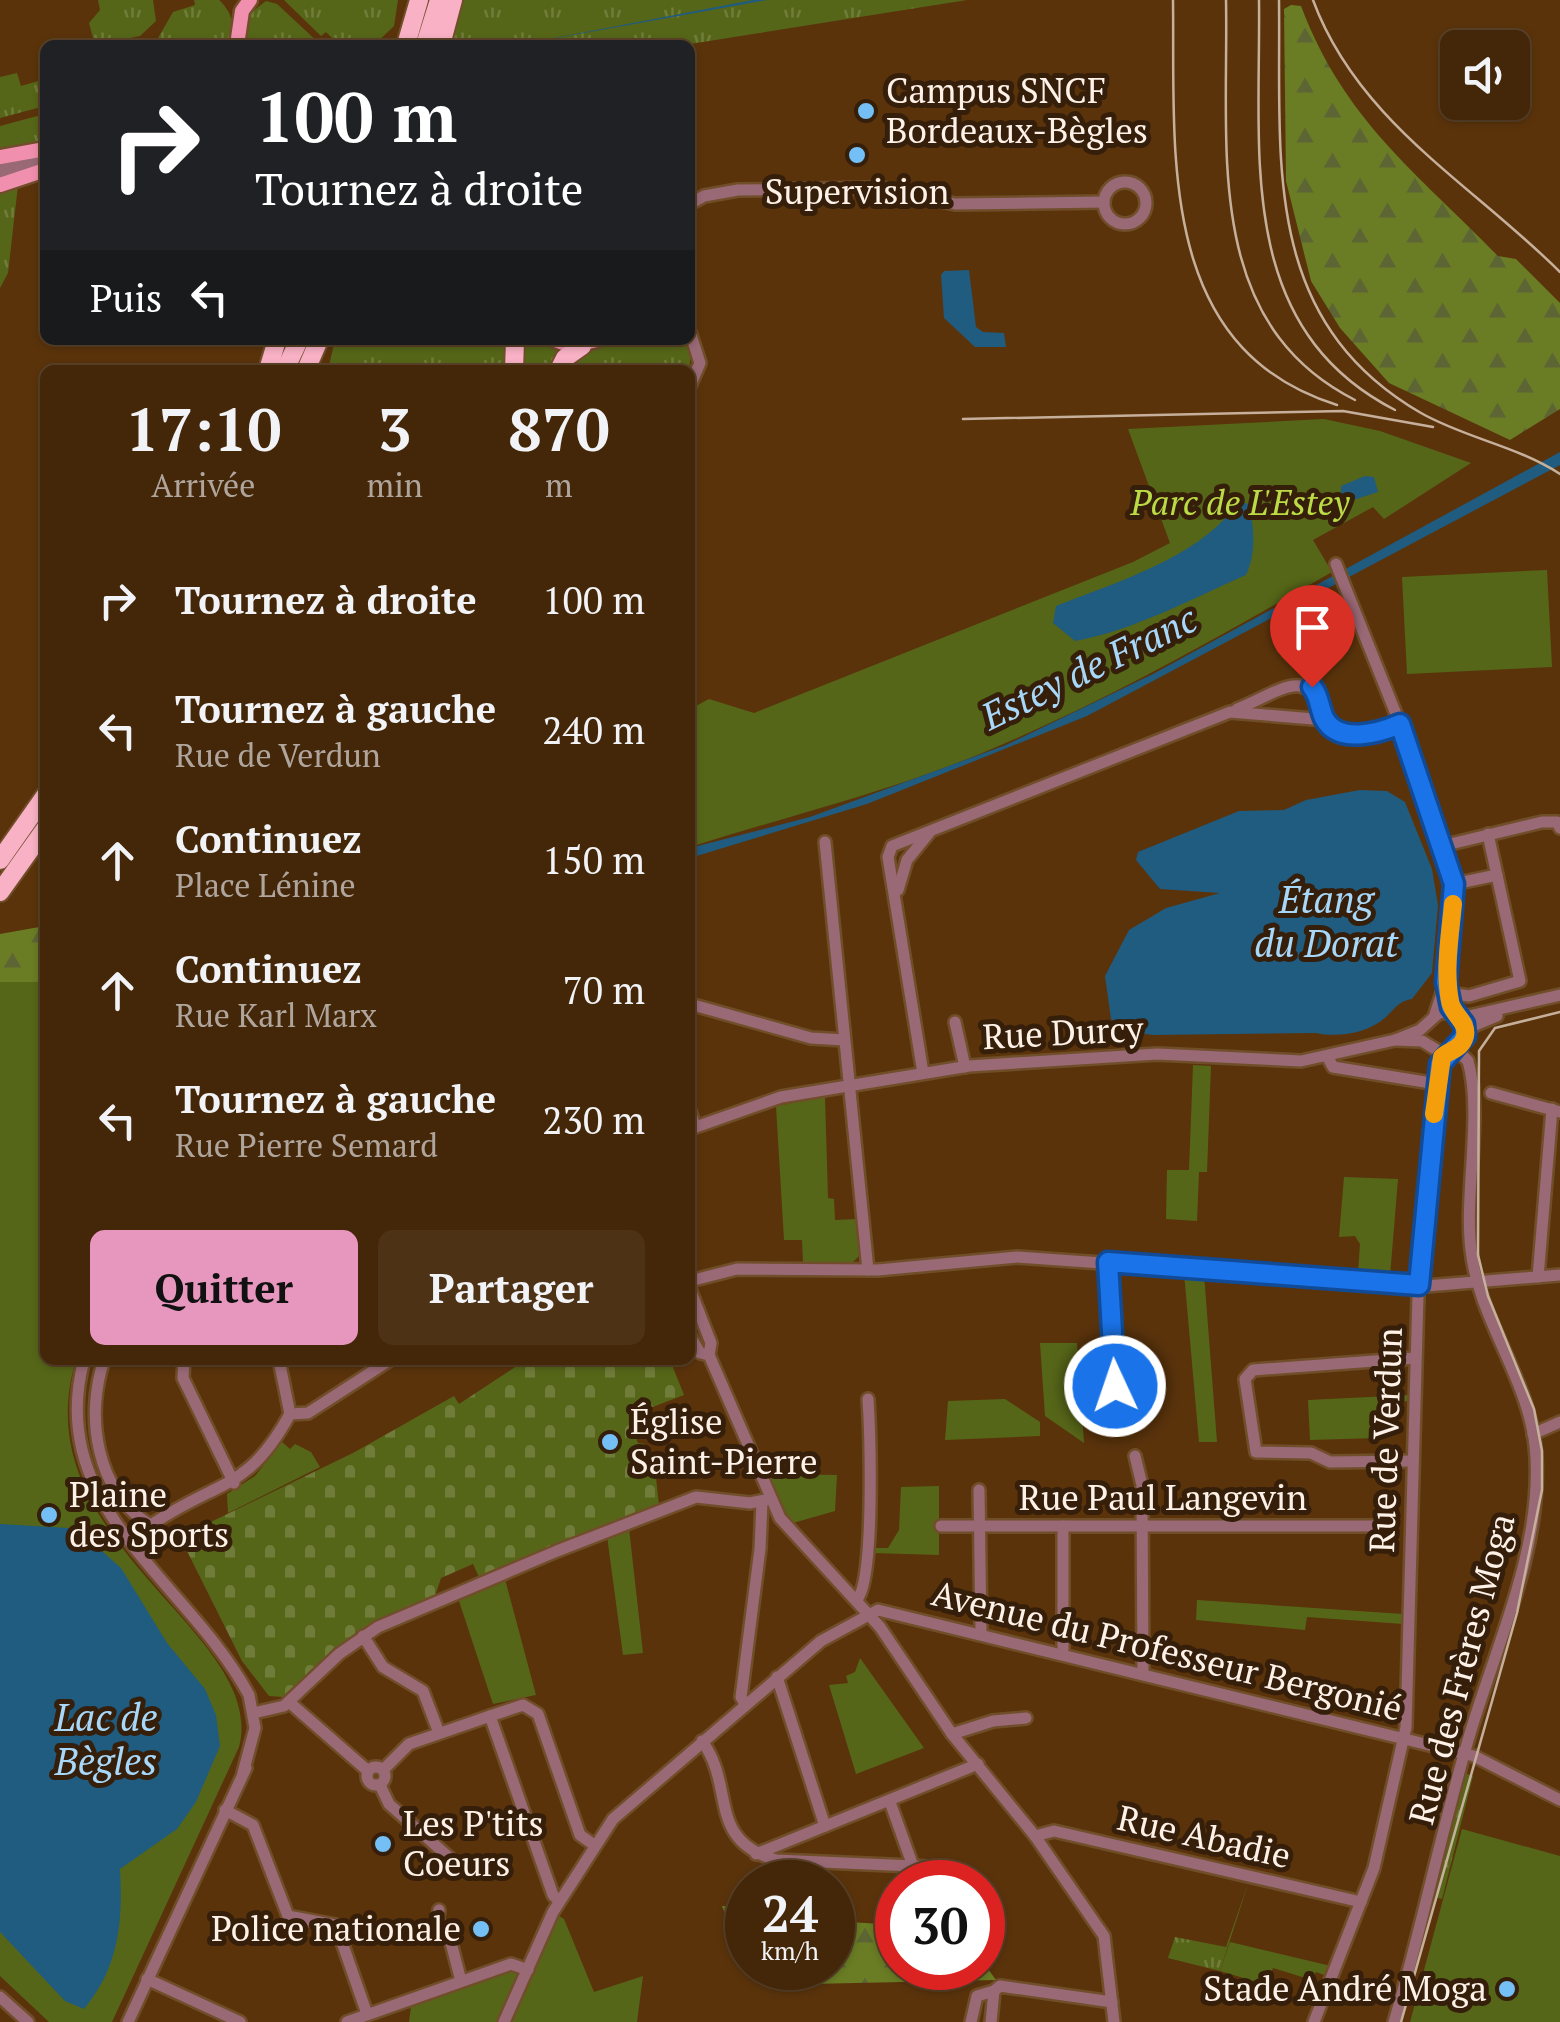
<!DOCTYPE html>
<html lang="fr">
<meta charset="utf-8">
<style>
:root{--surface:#442608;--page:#4e3216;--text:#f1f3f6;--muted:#afa59c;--line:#5c4329;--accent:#e797bd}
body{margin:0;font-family:"PT Serif",serif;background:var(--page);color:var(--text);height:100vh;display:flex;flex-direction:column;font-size:38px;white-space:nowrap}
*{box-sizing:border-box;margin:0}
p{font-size:32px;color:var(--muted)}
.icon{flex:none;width:55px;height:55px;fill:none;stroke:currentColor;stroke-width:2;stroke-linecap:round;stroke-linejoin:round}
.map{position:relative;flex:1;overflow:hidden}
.sheet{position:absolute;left:40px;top:365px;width:655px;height:1000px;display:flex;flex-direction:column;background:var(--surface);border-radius:15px;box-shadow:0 2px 8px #0004,0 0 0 2px var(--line)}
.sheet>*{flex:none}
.banner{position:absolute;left:40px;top:40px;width:655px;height:305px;border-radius:15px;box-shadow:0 2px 8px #0004,0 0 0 2px var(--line);background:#202124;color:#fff;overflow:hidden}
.fabs{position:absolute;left:1440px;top:30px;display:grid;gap:20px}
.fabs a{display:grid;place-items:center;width:90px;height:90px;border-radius:15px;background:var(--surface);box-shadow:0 2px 8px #0004,0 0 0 2px var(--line);font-size:50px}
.speed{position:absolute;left:725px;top:1860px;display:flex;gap:20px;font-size:50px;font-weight:700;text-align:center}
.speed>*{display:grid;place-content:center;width:130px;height:130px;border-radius:50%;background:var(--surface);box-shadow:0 2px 8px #0004,0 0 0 2px var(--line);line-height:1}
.speed small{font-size:25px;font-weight:400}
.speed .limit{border:15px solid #d22;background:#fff;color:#111}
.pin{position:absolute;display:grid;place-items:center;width:85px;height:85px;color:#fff;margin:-102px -42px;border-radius:50% 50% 50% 0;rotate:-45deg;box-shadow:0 0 10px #0007}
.pin .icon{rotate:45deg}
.me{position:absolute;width:110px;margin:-55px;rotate:357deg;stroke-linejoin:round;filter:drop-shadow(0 0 8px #0008)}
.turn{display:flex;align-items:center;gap:35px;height:210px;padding:0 50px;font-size:45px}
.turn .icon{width:130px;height:130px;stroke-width:2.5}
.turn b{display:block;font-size:70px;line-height:85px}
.then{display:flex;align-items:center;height:95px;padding:0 50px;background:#0003;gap:20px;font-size:38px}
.eta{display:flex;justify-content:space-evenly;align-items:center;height:170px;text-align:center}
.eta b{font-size:60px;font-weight:800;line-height:70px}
.cta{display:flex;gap:20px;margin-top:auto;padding:20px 50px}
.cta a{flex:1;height:115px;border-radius:15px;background:var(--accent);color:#111;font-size:40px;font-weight:800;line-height:115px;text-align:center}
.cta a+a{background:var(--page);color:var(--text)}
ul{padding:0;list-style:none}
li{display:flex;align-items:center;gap:30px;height:130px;padding:0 50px}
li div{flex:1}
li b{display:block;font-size:38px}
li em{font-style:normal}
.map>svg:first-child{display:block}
.grass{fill:url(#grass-tufts)}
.forest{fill:url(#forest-firs)}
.cemetery{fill:url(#cemetery-stones)}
.green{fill:#566618}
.water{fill:#205b80}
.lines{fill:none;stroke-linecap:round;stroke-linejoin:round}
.minor-casing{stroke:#714e2a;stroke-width:16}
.major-casing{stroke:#714e2a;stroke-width:19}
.highway-casing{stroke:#714e2a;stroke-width:22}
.minor{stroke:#996976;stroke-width:11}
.major{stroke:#f190ae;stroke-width:14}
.highway{stroke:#f8b1c5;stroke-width:18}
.tram{stroke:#c6b09c;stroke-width:2.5}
.rail{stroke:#c6b09c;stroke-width:2.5}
.route-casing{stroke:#114b97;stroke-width:25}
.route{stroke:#1a73e8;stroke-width:18}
.slow{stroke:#f59e0b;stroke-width:18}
.poi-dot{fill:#74c0f6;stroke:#351e0a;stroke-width:4}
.labels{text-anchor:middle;stroke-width:10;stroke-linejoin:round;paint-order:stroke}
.poi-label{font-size:35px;fill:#fef1e7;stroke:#351e0a;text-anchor:start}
.park-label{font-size:35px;font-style:italic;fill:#bbdb46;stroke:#351e0a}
.street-label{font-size:35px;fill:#fef1e7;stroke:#351e0a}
.water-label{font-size:38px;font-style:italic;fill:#a7d7f9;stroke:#351e0a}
</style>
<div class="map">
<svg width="1560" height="2022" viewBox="0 0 1560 2022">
<defs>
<pattern id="grass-tufts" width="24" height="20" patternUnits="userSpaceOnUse" patternTransform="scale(2.5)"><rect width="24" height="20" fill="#566618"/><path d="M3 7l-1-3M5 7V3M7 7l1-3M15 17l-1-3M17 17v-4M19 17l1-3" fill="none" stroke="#6f7c3a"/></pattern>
<pattern id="forest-firs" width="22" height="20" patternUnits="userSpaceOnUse" patternTransform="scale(2.5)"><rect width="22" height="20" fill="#6a7d24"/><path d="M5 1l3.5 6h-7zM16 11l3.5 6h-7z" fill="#5c6533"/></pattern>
<pattern id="cemetery-stones" width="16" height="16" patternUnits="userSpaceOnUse" patternTransform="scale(2.5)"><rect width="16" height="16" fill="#566618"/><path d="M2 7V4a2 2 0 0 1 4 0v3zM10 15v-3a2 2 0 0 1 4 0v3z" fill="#6f7c3a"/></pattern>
</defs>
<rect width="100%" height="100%" fill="#5a330b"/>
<!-- grass -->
<g class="grass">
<path d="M98 0H153L156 21 140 36 95 45 89 23 100 10Z"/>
<path d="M194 0H219C234 14 233 25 231 45H154L173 12 195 5Z"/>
<path d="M284 0H398L394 26 374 45H332L335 41 326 32 321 36Z"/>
<path d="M464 0H967L684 45H449Z"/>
<path d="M266 1 277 4 321 45H244L248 15Z"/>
<path d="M17 73 21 86 45 79V106L0 118V77Z"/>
<path d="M45 114V143L0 152V126Z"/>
<path d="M18 185 8 273 0 288V192Z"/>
<path d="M335 340H508L507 370H328Z"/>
<path d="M518 340H542L566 353 555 370H519Z"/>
<path d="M609 340H685L691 354 689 370H562L577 357Z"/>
<path d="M1465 1773 1473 1776 1442 1899 1435 1897Z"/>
<path d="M1249 1881 1220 1971 1168 1958 1175 1937 1226 1947Z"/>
</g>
<!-- forest -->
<g class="forest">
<path d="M1291 5 1301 6C1344 120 1416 172 1498 256L1516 259 1560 303V409L1510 440 1389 383 1340 328 1311 281 1286 181 1284 9Z"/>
<path d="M45 926V1000L0 1008V934Z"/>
<path d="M722 1906 747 1907V1965H744Z"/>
<path d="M833 1921 897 1925 898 1968H982L983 1962 996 1980 762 1985 764 1968H832Z"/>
</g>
<!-- cemetery -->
<path class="cemetery" d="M526 1360H670L684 1395 650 1408 631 1423 638 1443 645 1444 648 1460H654L659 1505 479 1577 473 1564 441 1578 435 1596C368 1625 336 1647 283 1697L269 1696 242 1661 180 1537 353 1453 454 1396 459 1404Z"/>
<!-- green -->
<g class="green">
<path d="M1324 419 1380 431 1471 463 1384 519 1373 507 1313 540 1332 572C1224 634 1115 696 1001 745 901 789 794 814 690 847V709L709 699 754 713 1133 562 1170 543 1128 429Z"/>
<path d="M1547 570 1552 667 1407 674 1402 577Z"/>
<path d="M0 982H45V1360H76C20 1543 269 1632 239 1747L112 2022H49L0 1976Z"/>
<path d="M1193 1065 1211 1066 1207 1172H1199L1197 1221 1166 1219 1167 1170H1189Z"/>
<path d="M825 1097 828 1198 834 1199 835 1220 857 1219 860 1255 853 1262H803L802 1240H784L776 1106Z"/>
<path d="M1344 1177 1398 1179 1390 1276 1358 1273 1360 1244 1355 1236 1339 1237Z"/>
<path d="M1184 1273 1204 1274 1217 1442H1199Z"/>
<path d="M1040 1343H1077L1084 1443 1045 1416Z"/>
<path d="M1410 1395V1401L1379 1403 1378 1438 1310 1440 1308 1400Z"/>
<path d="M1005 1399 1040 1422V1436L945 1440 948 1401Z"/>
<path d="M282 1442 290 1449 295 1444 311 1452 320 1467 228 1513 227 1494 255 1476Z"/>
<path d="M769 1474 837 1475 835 1511 793 1523 782 1509Z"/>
<path d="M939 1486V1555L872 1553V1548H888L899 1530 901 1487Z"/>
<path d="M629 1528 643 1653 623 1655 607 1536Z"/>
<path d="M505 1579 536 1695 493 1704 458 1598Z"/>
<path d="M1197 1600 1403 1614V1624L1307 1617 1305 1630 1196 1620Z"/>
<path d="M860 1658 924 1748 856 1774 829 1685 848 1683 846 1676 855 1672Z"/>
<path d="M1462 1829 1560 1856V2022H1410Z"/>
<path d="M553 1912 564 1919 594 1992 643 1976 637 2022H409L412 1999 511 1964 528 1969Z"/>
<path d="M1230 1942 1331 1966 1327 1976 1316 1972 1312 1980 1273 1968 1267 1985 1220 1971Z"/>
</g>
<!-- water -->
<g class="water">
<path d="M753 0H767L518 45Z"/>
<path d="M969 270 976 327 983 332 1004 333 1006 347H975L944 318 941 275 944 271Z"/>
<path d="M1560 452V465L1087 716 867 804 690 858V848L810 817 1006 745 1153 674Z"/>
<path d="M1365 476 1374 477 1378 492 1341 504V486Z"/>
<path d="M1239 501 1248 504C1255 525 1256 555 1246 575 1191 599 1135 630 1075 641L1053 623 1056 606C1116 582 1202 557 1239 501Z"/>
<path d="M1360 790 1387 791 1405 802 1432 869 1438 905 1432 973 1412 999C1397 1002 1396 1008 1386 1017 1369 1033 1338 1038 1316 1033L1153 1035 1123 1031 1111 1019 1105 976 1129 930 1166 908 1220 893 1160 889 1136 860 1138 852 1239 811 1284 810 1306 800Z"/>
<path d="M0 1524 68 1528 85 1536 121 1568 167 1643 205 1689 216 1715 220 1746 196 1802 177 1829 120 1869C123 1922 119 1967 84 2009L65 2001 0 1932Z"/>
</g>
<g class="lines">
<!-- minor casing -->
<g class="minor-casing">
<g id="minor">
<path d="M0 166 41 156"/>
<path d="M0 175 45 163"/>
<circle cx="1125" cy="203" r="21"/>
<path d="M690 204 704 196 738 190 883 188 955 204 1104 202"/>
<path d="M690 332 700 363 690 386"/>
<path d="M1336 564 1400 724 1454 884 1446 981 1435 1014"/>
<path d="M1237 709C1278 693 1311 661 1325 720"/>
<path d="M825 842 868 1270"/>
<path d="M1442 846 1542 822H1557L1560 828"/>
<path d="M1454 884 1497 875"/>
<path d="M898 890 907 860 929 833"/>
<path d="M1449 993 1469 996 1520 981 1488 834"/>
<path d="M690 1004 811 1038 844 1040"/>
<path d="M955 1022 965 1067"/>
<path d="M1454 1050 1473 1026 1497 1016"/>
<path d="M1327 1056 1333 1067 1437 1084"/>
<path d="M923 1073 888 857 892 846 1230 712 1325 720 1350 734 1382 731 1400 724"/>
<path d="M1491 1093 1560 1112"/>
<path d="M690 1111 695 1126"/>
<path d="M690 1129 781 1097 969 1066 1157 1054 1301 1061 1395 1040 1420 1030 1440 1012 1469 1016 1560 995"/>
<path d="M1107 1262 1115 1366 1120 1375"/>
<path d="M1538 1277 1552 1109"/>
<path d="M690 1281 737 1269 878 1270 1017 1257 1426 1286 1560 1275"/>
<path d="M690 1289 711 1343 709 1355 780 1518 880 1627 952 1734 1035 1836 1104 1936 1114 2022"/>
<path d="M690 1336 700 1353 709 1355"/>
<path d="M84 1360C44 1508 188 1581 249 1695L255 1728 243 1773"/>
<path d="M104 1360C85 1417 96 1491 150 1525"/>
<path d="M184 1360 183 1378 234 1483"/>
<circle cx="1129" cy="1386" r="14"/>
<path d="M290 1414 308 1413 390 1360"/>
<path d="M1533 1434 1560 1422"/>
<path d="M1135 1456 1142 1485 1143 1673"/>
<path d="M1413 1461 1330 1462 1311 1453 1256 1452 1245 1379 1253 1370 1415 1358"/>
<path d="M979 1490 981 1633"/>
<path d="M941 1526H1386"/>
<path d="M1063 1526V1653"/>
<path d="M138 1548C144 1541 146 1529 154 1523 218 1480 248 1491 290 1414L279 1360"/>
<path d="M857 1599C875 1583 870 1431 868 1399"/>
<path d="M363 1636 383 1667 423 1691 439 1733"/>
<path d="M777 1677 825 1826"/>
<path d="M289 1702 368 1771"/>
<path d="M745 1704 741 1697 760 1549 762 1502"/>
<path d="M254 1713 284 1706 339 1654 378 1627 557 1551 696 1497 750 1503 770 1499"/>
<path d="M490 1716 523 1705 538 1714 580 1835 594 1845"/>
<path d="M952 1734 993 1721 1026 1718"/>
<path d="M702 1741C736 1787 706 1840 776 1860L913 1866 890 1802"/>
<circle cx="376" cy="1776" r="9"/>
<path d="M383 1770 409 1744 490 1716 553 1895 559 1901"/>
<path d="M380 1785 389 1804 461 1868"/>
<path d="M225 1810 253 1825 288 1916 336 1925 367 2014"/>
<path d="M1035 1836 1054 1831 1361 1902"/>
<path d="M756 1854 978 1764"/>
<path d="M913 1866 927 1867 939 1882"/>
<path d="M439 1910 437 1921 449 1935 461 1981"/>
<path d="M147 1979 240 2022"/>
<path d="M0 1997 28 2022"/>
<path d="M128 2022 246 1768"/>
<path d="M347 2022 511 1964 528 1970"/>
<path d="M504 2022 553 1912 613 1819 821 1641 878 1610 1474 1756 1560 1800"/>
<path d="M971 2022 977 1996 994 1991"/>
<path d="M991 2022 994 1991 1000 1986 1112 2002"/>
<path d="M1314 2022 1374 1868 1406 1727 1418 1295 1437 1084 1446 1053"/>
<path d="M1394 2022C1422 1928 1441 1831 1469 1737 1495 1648 1541 1553 1536 1458 1533 1383 1479 1323 1471 1250 1464 1193 1483 1113 1468 1061L1458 1051 1440 1052 1422 1041 1395 1040"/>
</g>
</g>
<!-- major casing -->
<g class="major-casing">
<g id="major">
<path d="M237 45 242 11 250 0"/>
<path d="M0 157 45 149"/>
<path d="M0 185 45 170"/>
<path d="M555 340 571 346 597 340"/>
</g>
</g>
<!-- highway casing -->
<g class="highway-casing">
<g id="highway">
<path d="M406 45 419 0"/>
<path d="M425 45 439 0"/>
<path d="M441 45 453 0"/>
<path d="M268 370 277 340"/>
<path d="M285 370 299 340"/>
<path d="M306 370 319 340"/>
<path d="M514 370 515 340"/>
<path d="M559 370 565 358 582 346"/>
<path d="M0 860 45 796"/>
<path d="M0 892 45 829"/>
</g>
</g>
<!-- minor -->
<use href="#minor" class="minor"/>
<!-- major -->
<use href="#major" class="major"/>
<!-- highway -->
<use href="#highway" class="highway"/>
<!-- tram -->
<path class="tram" d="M1401 2022 1517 1613 1542 1490V1451L1534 1409 1488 1296 1478 1255 1479 1051 1495 1028 1560 1012"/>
<!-- rail -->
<g class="rail">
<path d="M1173 0C1175 152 1155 348 1337 405"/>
<path d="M1226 0C1229 146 1201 322 1355 400"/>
<path d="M1259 0C1261 153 1234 327 1395 410"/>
<path d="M1279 0C1281 161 1260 319 1421 413 1465 438 1517 446 1560 474"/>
<path d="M1313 0C1358 122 1472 184 1560 272"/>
<path d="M963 419 1343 411 1433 427"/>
</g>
</g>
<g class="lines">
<!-- route casing -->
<g class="route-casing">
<path id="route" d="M1115 1386 1120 1375 1114 1366 1108 1262 1419 1285 1440 1064 1465 1036 1464 1024 1451 1007 1446 982 1454 884 1400 724C1379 733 1338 745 1324 718 1319 707 1320 697 1312 687"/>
</g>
<!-- route -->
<use href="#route" class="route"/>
<!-- slow -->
<path class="slow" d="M1434 1114 1442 1057C1450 1050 1462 1049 1465 1036 1468 1021 1452 1015 1450 1001 1444 969 1450 936 1453 904"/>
</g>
<!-- markers -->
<g class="poi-dot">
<circle cx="866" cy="111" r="10"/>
<circle cx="857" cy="155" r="10"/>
<circle cx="610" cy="1442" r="10"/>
<circle cx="49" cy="1515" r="10"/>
<circle cx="383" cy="1844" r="10"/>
<circle cx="481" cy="1929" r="10"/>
<circle cx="1507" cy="1989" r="10"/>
</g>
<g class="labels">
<!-- poi labels -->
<g class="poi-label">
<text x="886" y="103">Campus SNCF<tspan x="886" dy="40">Bordeaux-Bègles</tspan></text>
<text x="857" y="204" text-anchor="middle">Supervision</text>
<text x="630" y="1434">Église<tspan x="630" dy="40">Saint-Pierre</tspan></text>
<text x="69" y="1507">Plaine<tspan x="69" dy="40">des Sports</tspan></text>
<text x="403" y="1836">Les P'tits<tspan x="403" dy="40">Coeurs</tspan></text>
<text x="461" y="1941" text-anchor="end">Police nationale</text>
<text x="1487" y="2001" text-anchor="end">Stade André Moga</text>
</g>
<!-- park labels -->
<g class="park-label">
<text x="1240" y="515">Parc de L'Estey</text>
</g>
<!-- street labels -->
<g class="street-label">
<text transform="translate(1063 1033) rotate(-3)" y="12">Rue Durcy</text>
<text transform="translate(1386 1440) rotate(-88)" y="12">Rue de Verdun</text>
<text x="1163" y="1510">Rue Paul Langevin</text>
<text transform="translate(1167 1651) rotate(14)" y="12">Avenue du Professeur Bergonié</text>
<text transform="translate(1462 1669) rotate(-75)" y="12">Rue des Frères Moga</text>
<text transform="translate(1204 1837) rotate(13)" y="12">Rue Abadie</text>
</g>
<!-- water labels -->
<g class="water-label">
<text transform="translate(1089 668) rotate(-26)" y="13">Estey de Franc</text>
<text x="1326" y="913">Étang<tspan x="1326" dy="44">du Dorat</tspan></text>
<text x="106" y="1731">Lac de<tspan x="106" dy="44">Bègles</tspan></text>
</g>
</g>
</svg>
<div class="fabs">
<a><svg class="icon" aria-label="sound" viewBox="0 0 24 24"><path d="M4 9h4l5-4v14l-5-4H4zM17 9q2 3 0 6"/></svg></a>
</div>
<div class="speed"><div>24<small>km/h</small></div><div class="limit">30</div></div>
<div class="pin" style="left:1312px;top:687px;background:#d93025"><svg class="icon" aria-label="arrive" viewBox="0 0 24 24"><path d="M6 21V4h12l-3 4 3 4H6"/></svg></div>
<svg class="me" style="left:1115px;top:1386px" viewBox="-20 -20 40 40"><circle r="17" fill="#1a73e8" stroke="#fff" stroke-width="3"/><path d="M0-11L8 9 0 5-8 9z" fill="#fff"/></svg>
<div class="banner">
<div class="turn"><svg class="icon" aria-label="right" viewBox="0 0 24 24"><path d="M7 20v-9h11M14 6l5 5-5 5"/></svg><div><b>100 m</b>Tournez à droite</div></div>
<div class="then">Puis<svg class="icon" aria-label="left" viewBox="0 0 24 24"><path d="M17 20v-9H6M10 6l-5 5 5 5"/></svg></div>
</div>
<section class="sheet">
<div class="eta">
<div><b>17:10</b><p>Arrivée</p></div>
<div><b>3</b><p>min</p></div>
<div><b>870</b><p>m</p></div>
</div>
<ul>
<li><svg class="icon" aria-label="right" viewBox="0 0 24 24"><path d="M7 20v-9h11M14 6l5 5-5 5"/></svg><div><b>Tournez à droite</b></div><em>100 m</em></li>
<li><svg class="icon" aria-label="left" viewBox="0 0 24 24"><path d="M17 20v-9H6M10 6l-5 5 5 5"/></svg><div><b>Tournez à gauche</b><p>Rue de Verdun</p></div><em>240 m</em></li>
<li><svg class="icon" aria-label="ahead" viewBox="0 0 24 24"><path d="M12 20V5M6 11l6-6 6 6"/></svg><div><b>Continuez</b><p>Place Lénine</p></div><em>150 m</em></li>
<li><svg class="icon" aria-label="ahead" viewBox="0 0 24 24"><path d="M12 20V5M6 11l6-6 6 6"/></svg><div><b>Continuez</b><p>Rue Karl Marx</p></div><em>70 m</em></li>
<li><svg class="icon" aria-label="left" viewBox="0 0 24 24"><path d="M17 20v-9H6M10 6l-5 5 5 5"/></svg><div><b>Tournez à gauche</b><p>Rue Pierre Semard</p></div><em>230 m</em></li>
</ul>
<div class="cta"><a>Quitter</a><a>Partager</a></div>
</section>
</div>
